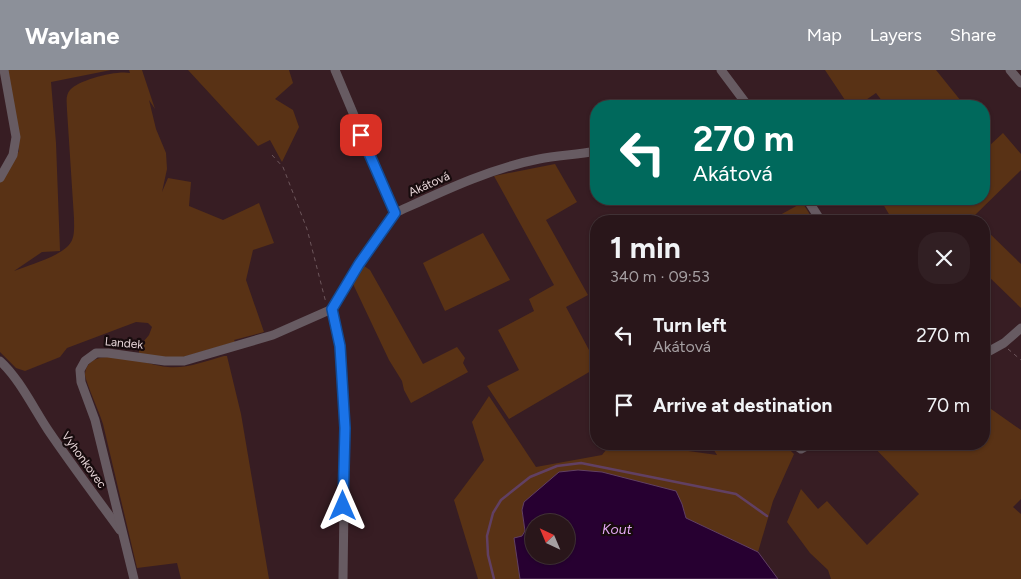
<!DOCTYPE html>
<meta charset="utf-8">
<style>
:root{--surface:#29161a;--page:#311f23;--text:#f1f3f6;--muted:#a59fa2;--line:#453539;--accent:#8c9099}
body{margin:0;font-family:Figtree,sans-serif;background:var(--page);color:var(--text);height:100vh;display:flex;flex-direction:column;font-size:19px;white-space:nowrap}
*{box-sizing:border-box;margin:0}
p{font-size:16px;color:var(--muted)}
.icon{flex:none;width:28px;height:28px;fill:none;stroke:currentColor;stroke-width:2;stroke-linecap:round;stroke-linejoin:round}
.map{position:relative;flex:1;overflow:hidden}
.details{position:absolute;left:590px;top:145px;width:400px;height:235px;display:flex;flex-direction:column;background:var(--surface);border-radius:20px;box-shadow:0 1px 4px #0004,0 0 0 1px var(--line)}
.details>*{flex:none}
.hud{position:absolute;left:590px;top:30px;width:400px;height:105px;border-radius:20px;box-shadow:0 1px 4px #0004,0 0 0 1px var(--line);background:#00695c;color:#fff;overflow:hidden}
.needle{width:32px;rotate:316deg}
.controls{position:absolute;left:525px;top:444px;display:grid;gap:10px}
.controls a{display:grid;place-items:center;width:50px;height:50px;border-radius:50%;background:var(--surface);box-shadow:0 1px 4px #0004,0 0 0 1px var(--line);font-size:25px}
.pin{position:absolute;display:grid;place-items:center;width:42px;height:42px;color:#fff;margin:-21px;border-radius:10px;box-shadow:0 2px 8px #0006}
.me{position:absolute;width:55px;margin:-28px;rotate:0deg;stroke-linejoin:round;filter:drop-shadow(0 0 4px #0008)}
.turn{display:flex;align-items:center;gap:18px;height:105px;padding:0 20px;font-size:22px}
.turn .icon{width:65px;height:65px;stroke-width:2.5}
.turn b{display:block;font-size:35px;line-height:42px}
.round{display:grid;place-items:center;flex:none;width:52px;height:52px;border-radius:20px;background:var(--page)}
.overview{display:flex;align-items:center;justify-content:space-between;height:85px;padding:0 20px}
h1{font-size:30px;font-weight:700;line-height:38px}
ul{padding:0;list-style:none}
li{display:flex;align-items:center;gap:15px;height:70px;padding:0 20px}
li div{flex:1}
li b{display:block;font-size:19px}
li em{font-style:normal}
header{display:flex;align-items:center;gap:30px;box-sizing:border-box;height:70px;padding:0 25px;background:var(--accent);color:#fff}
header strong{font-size:24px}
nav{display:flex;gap:28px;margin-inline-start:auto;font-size:18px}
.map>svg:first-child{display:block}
.green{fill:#593215}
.water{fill:#270031;stroke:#614063;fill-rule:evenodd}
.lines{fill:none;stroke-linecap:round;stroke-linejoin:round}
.stream{stroke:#614063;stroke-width:2.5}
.path{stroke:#6d565b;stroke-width:1;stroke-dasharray:4 4;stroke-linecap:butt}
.minor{stroke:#675b62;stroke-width:9}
.route-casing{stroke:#114b97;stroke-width:12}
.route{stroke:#1a73e8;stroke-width:9}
.labels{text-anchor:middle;stroke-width:4.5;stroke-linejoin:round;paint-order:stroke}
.street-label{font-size:12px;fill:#e7d5d8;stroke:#170b0d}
.water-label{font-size:14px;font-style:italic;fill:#e4a9f4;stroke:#170b0d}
</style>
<header>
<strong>Waylane</strong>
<nav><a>Map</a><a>Layers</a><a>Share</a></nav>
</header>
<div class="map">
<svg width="1021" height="509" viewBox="0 0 1021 509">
<rect width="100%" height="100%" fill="#371d23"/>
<!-- green -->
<g class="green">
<path d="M4 0H111L51 12 56 73 60 181 42 182 14 201C29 195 63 186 71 172 75 166 74 155 74 148L67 40C67 33 65 26 70 20 78 10 117 0 130 3L129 0H142L155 39 149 30 156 59 166 83 167 99 162 122 168 108 191 112 189 136 223 150 259 133 274 173 253 180 246 210 264 262 234 270 235 272 176 289H158L139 283V277L149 265 152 257 148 253 136 252 67 278 60 287 25 301 16 298 0 282V111L19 81Z"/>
<path d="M188 0H289L293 13 275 29 293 40 299 57 282 92 270 70 258 76Z"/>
<path d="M825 0H936L965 36H886L876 23 857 36H849Z"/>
<path d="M1003 63 1021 84V100L973 147 977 151H893L880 129H984V70L989 76Z"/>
<path d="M555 94 577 132 546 150 588 225 566 237 596 293V298L509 349 487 316 519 300 498 260 534 241 529 229 554 215 494 106Z"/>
<path d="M802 132 814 151H769L800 134Z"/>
<path d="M984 158 1021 194V238L984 202Z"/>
<path d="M483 163 510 210 445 241 423 193Z"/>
<path d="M364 196 370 200 423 294 457 277 465 288 463 293 468 302 411 333 404 320 402 311 389 290 354 216 353 213Z"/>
<path d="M224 286H227L241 344 269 509H181L177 493 137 498 103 354C101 346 84 308 85 304 89 271 149 296 168 297 186 299 206 291 224 286Z"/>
<path d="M489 326 536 397 602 385 611 374H656L667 378 717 385 710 374H784L794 384 773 431 758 482 686 448 682 434 535 423 524 432 522 440 525 461C518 471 517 497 520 509H478L454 430 484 390 472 352Z"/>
<path d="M984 334 1021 360V429L1013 437 1021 444V509H831L828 500 810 483 787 452 801 419 818 439 827 431 867 475 919 424 871 374H984Z"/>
</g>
<!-- water -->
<path class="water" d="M578 400 602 402 676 421 682 434 686 448 758 482 778 509H520L514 468 522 466 525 461 522 440 524 432 559 402ZM534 452H566V485H534Z"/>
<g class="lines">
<!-- stream -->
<path class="stream" d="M494 509 488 485 487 466 493 443 501 430 530 407 557 396 581 393 736 424 767 446"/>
<!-- path -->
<g class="path">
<path d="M272 85 283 97 307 159 326 233"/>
<path d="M1008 279 1021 290"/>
</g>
<!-- minor -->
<g class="minor">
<path d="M335 0 395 143"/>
<path d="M721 0 748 36"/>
<path d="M1010 0 1021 13"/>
<path d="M0 108 13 85 16 67 4 0"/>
<path d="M807 129 821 151"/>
<path d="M395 143C441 122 488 99 539 89 558 85 577 85 596 81"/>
<path d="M984 284 1004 273 1021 258"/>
<path d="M0 291C19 308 34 339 48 360 71 394 96 427 120 460"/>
<path d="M794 374 801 379 810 374"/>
<path d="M134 509 95 350 81 312 80 300 85 291 96 283H108L165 291H184L273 265 332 239"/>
<path d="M343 509 345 358 340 276 332 239 359 194 395 143"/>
</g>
</g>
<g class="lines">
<!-- route casing -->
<g class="route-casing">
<path id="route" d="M343 436 345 358 340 276 332 239 359 194 395 143 361 65"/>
</g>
<!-- route -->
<use href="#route" class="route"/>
</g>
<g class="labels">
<!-- street labels -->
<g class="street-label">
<text transform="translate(429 114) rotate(-24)" y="4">Akátová</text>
<text transform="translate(124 273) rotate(5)" y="4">Landek</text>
<text transform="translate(84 390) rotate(54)" y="4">Vyhonkovec</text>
</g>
<!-- water labels -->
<g class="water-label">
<text x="617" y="464">Kout</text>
</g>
</g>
</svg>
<div class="controls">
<a><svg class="needle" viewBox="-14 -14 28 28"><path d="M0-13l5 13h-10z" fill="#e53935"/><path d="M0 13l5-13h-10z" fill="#a59fa2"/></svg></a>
</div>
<div class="pin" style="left:361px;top:65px;background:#d93025"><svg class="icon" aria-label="arrive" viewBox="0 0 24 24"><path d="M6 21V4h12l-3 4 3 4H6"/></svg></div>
<svg class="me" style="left:343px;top:436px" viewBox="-20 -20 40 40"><path d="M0-17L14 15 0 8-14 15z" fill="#1a73e8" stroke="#fff" stroke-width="4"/></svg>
<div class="hud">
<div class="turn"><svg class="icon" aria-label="left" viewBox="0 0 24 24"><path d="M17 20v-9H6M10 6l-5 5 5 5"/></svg><div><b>270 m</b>Akátová</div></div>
</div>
<section class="details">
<div class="overview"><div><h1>1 min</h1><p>340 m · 09:53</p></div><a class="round"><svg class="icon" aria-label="close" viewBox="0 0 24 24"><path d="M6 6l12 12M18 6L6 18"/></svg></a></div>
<ul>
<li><svg class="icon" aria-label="left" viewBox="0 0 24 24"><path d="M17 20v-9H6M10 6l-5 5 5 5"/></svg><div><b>Turn left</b><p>Akátová</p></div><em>270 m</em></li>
<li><svg class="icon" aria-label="arrive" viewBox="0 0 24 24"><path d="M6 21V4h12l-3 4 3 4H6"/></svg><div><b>Arrive at destination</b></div><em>70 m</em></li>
</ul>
</section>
</div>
